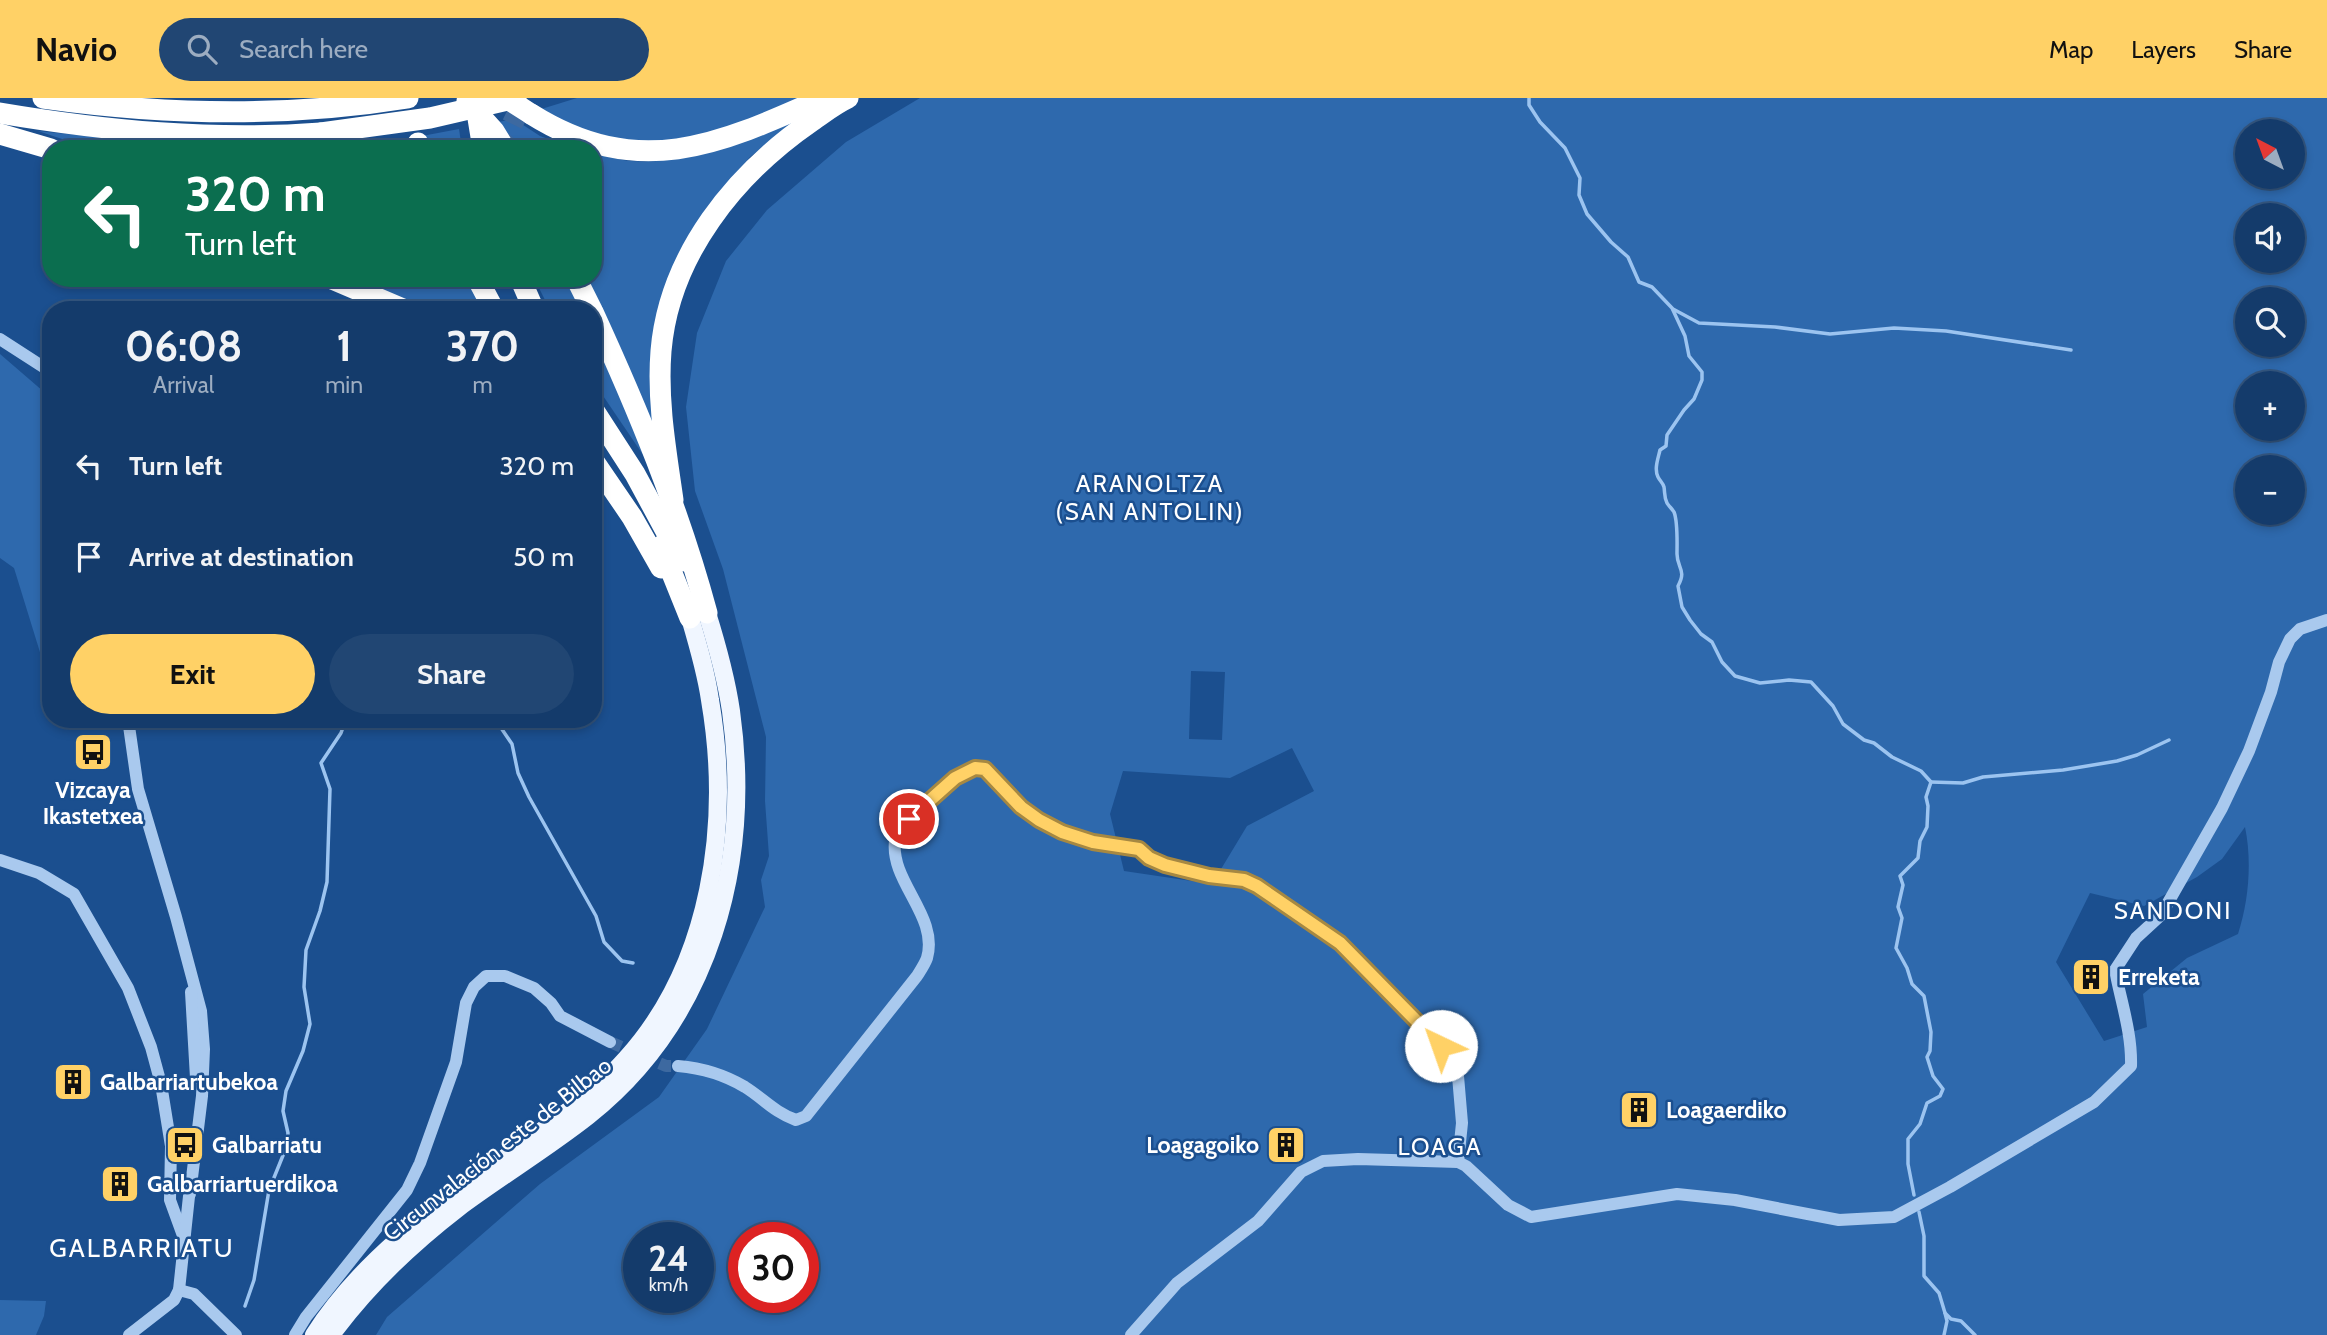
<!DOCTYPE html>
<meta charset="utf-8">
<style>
:root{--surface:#143b6b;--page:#214673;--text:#f1f3f6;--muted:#9dadc1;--line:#33557e;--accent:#ffd166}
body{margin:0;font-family:Cabin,sans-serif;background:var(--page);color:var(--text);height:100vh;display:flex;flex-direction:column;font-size:26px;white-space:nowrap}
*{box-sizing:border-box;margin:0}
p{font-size:23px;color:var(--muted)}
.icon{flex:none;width:38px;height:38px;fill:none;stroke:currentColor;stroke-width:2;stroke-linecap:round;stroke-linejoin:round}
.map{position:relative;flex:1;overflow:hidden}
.details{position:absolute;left:42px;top:203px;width:560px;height:427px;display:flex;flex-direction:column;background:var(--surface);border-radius:28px;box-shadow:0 4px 10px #0003,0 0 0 2px var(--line)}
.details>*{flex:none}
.banner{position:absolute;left:42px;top:42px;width:560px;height:147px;border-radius:28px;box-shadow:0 4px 10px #0003,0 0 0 2px var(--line);background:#0b6e4f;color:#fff;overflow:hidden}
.needle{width:46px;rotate:319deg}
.buttons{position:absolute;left:2235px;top:21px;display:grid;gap:14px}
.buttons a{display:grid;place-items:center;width:70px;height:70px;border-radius:50%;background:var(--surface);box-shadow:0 4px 10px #0003,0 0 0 2px var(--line);font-size:35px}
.speed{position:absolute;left:623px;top:1124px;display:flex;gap:14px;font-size:35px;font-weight:700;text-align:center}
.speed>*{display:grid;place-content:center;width:91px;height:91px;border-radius:50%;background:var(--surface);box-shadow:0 4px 10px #0003,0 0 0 2px var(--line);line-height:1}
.speed small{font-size:18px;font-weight:400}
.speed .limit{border:10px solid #d22;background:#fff;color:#111}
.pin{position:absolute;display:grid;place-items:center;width:60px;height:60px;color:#fff;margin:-30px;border:4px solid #fff;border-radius:50%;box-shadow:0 2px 7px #0007}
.me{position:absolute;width:77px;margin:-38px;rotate:318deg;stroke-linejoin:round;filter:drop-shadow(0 0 5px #0008)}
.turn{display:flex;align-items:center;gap:24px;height:147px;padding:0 28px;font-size:32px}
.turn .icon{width:91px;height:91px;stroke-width:2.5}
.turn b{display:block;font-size:49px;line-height:60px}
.eta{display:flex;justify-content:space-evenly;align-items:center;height:119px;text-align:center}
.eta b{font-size:42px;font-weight:700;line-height:49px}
.cta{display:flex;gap:14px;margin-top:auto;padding:14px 28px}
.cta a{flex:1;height:80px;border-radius:42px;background:var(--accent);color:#111;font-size:28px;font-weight:700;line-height:80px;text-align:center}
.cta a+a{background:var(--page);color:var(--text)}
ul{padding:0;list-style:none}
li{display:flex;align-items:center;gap:21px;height:91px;padding:0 28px}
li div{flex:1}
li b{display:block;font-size:26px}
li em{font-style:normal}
header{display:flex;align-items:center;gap:42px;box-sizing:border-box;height:98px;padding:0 35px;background:var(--accent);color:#111}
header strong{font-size:33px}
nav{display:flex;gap:38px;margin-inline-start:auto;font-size:24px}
.search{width:490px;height:63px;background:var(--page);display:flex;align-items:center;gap:18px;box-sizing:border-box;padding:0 24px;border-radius:38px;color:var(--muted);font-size:26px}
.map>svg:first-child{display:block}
.green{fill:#2e69ad;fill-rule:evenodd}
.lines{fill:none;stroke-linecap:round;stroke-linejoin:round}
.stream{stroke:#9cc4f0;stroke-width:3.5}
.minor-tunnel{stroke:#3d69a0;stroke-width:12;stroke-dasharray:12 6;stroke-linecap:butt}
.highway-tunnel{stroke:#3d69a0;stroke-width:21;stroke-dasharray:21 10;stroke-linecap:butt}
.minor{stroke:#a9c9ee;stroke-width:12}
.major{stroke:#f0f6ff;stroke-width:18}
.highway{stroke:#fff;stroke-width:21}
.highway-bridge{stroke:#fff;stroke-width:21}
.route-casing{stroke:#a68842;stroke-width:18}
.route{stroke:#ffd166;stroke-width:12}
.labels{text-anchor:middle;stroke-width:5;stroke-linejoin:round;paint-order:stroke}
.poi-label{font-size:23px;font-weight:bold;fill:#fff;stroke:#1b4f8f;text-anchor:start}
.street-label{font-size:23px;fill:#fff;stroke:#1b4f8f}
.neighbourhood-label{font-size:24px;letter-spacing:2px;fill:#fff;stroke:#1b4f8f}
.quarter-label{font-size:26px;letter-spacing:2px;fill:#fff;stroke:#1b4f8f}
</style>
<header>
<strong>Navio</strong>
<div class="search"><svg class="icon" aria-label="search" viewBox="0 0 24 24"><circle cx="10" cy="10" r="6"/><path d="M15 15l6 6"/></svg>Search here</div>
<nav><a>Map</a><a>Layers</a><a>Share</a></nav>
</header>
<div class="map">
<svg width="2327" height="1237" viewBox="0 0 2327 1237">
<rect width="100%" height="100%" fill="#1b4f8f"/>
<!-- green -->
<g class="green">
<path d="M577 0H803L738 29 676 46 601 43 535 13Z"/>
<path d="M920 0H2327V1237H376L387 1219 540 1086 659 999 707 931 765 809 761 782 769 758 765 703 766 639 723 471 695 393 686 309 697 235 726 163 767 112 846 44ZM2247 33H2292V79H2247ZM2247 117H2292V163H2247ZM2247 201H2292V247H2247ZM2247 285H2292V331H2247ZM2247 369H2292V415H2247ZM1191 573 1225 574 1222 642 1189 641ZM1292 650 1314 693 1247 728 1212 786 1124 773 1110 716 1123 673 1230 680ZM2245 729C2252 762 2249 803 2238 836L2187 860 2143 896 2147 929 2104 943 2056 864 2090 795 2144 808 2197 779 2222 761ZM639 1139H698V1199H639ZM744 1139H803V1199H744Z"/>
<path d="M514 21 540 38 576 51H517L498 24Z"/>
<path d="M798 21 750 59 720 94 689 144 652 327 615 238 587 180H593V55C605 58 618 62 631 63 690 67 745 44 798 21Z"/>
<path d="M459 31 462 51H426L422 38Z"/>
<path d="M38 33 215 51H92Z"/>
<path d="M349 180H468L485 212H418Z"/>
<path d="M534 180H570L585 212H550Z"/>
<path d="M593 229 654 373 593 283Z"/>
<path d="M0 256 51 300V566L43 564 14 470 0 460Z"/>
<path d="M0 1202 46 1203 44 1218 36 1237H0Z"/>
</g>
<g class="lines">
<!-- stream -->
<g class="stream">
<path d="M1529 0V7L1540 24 1565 50 1580 80 1579 97 1587 116 1611 144 1628 159 1639 184 1652 189 1672 210 1685 238 1689 258 1702 274V282L1694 301 1684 312 1667 337 1666 348 1660 352C1658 361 1654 371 1658 379 1660 383 1663 385 1664 389 1665 395 1664 399 1667 405 1668 407 1673 412 1674 414 1678 424 1677 446 1677 456 1677 470 1687 472 1678 488L1682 509 1690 522 1701 536 1712 544 1722 564 1735 578 1760 585 1789 582 1811 584 1833 608 1843 626 1864 642 1874 645 1892 659 1921 673 1931 684 1926 699 1928 708 1927 729 1920 743 1918 760 1900 778 1903 787 1898 809 1902 820 1896 850 1907 870 1912 886 1924 898 1931 934 1930 953 1927 959 1933 978 1943 991 1940 998 1927 1005 1920 1026 1908 1041V1066L1914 1097"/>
<path d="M1673 211 1699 225 1775 229 1830 236 1894 230 1946 233 2071 252"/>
<path d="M495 621 512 646 518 675 529 699 596 818 604 844 622 863 633 865"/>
<path d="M1931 684 1963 685 1983 679 2063 672 2117 663 2137 657 2169 642"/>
<path d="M1919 1114 1924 1138V1178L1939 1195 1945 1215 1951 1221 1961 1223 1975 1237"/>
<path d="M245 1208 254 1182 269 1092 286 1050 288 1035 283 1013 286 993 303 953 310 926 304 889 306 852 320 813 327 784 330 691 321 665 341 635 346 621"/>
<path d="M1944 1237 1947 1223 1945 1215"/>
</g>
<!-- minor-tunnel -->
<path class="minor-tunnel" d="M610 944 666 968H678"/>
<!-- highway-tunnel -->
<path class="highway-tunnel" d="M494 51 509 33 525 0"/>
<!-- minor -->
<g class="minor">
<path d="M0 241 51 274"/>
<path d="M128 621 138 691 176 819 201 913 204 951 202 998 190 1096"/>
<path d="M0 762 39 775 74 796 128 890 151 949 161 986 171 1048 170 1102 186 1146"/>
<path d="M191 894 196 980"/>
<path d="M678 968C702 970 725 977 745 989 764 1001 774 1014 796 1022L806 1018 917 878C920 873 925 866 927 860 939 818 890 784 895 743 897 726 958 672 975 670 989 669 1024 713 1040 723 1057 732 1076 741 1095 744 1108 746 1124 745 1137 751 1142 753 1145 757 1150 760 1165 769 1183 772 1200 776 1220 780 1239 779 1257 788L1340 845 1432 936 1451 959 1458 978 1462 1025 1458 1064"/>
<path d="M179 1192 194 1196 236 1237"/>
<path d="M129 1237 174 1202 179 1192 190 1089"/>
<path d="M295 1237 306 1219 407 1092 420 1065 456 964 466 905 474 889 486 878H505L534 890 551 905 560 918 610 944"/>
<path d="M1131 1237 1177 1185 1258 1123 1301 1074 1323 1063 1358 1061 1458 1064 1466 1068 1508 1107 1531 1119 1677 1096 1735 1102 1839 1122 1894 1119 1950 1089 2094 1004 2131 968C2132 935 2121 904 2115 872L2136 840 2161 817 2222 710 2249 653 2271 594 2279 564 2290 541 2300 531 2327 522"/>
</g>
<!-- major -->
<g class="major">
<path d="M314 1237C372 1146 466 1090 550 1027 577 1007 604 986 626 961 712 866 731 725 710 602 706 574 698 547 690 520"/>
<path d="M331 1237C367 1188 410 1147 458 1110 501 1078 546 1051 588 1018 711 920 752 765 731 613 726 579 717 547 707 515"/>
</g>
<!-- highway -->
<g class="highway">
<path d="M43 0C164 17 286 20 408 0"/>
<path d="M476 8 483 51"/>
<path d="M0 15C107 33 213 43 321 35"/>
<path d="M531 16C638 83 718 47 823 0"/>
<path d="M0 36 51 51"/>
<path d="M418 45 420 51"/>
<path d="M330 180 405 212"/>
<path d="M477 180 494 212"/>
<path d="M520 180 534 212"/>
<path d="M576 180 592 212"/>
<path d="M593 214C638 312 679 411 707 515"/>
<path d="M593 311 635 376 682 463"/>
<path d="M593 362 632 419 661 470"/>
<path d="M673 402C666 353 657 303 661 253 669 157 735 76 812 23 824 15 835 6 848 0"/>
<path d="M661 448 690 520"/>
</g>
<!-- highway-bridge -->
<g class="highway-bridge">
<path d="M506 0 531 16"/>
<path d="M467 3 494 33 505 51"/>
<path d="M321 35 430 20 516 0"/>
</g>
</g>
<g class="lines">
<!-- route casing -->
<g class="route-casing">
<path id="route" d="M909 721 955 680 975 670 985 671 1021 709 1039 722 1062 734 1093 744 1139 751 1149 760 1165 767 1209 778 1244 782 1257 788 1340 845 1441 948"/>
</g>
<!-- route -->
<use href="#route" class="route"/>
</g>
<!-- icons -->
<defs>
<g id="bus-square" transform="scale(2.0125)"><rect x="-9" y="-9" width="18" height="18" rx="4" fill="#ffd166" stroke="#1b4f8f"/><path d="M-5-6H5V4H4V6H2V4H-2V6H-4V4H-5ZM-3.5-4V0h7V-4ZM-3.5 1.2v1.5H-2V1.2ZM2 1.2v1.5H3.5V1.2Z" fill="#111"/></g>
<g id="building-square" transform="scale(2.0125)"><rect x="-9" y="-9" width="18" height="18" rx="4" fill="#ffd166" stroke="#1b4f8f"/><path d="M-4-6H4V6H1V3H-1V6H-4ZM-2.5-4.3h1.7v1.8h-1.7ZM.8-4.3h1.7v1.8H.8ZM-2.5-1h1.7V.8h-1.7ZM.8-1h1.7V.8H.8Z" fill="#111"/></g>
</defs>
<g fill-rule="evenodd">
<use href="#bus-square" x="93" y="654"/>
<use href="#building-square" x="2091" y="879"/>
<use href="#building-square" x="73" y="984"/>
<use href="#building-square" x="1639" y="1012"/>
<use href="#bus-square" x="185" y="1047"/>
<use href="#building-square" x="1286" y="1047"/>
<use href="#building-square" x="120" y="1086"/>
</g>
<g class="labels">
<!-- poi labels -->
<g class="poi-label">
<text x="93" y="700" text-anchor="middle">Vizcaya<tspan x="93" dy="26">Ikastetxea</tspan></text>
<text x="2118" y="887">Erreketa</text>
<text x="100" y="992">Galbarriartubekoa</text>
<text x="1666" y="1020">Loagaerdiko</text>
<text x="212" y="1055">Galbarriatu</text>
<text x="1259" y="1055" text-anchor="end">Loagagoiko</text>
<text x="147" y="1094">Galbarriartuerdikoa</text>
</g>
<!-- street labels -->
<g class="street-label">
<text transform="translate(497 1051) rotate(-38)" y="8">Circunvalación este de Bilbao</text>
</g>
<!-- neighbourhood labels -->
<g class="neighbourhood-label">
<text x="1150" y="394">ARANOLTZA<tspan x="1150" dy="28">(SAN ANTOLIN)</tspan></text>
<text x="2173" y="821">SANDONI</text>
<text x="1440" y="1057">LOAGA</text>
</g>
<!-- quarter labels -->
<g class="quarter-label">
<text x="142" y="1159">GALBARRIATU</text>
</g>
</g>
</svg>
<div class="buttons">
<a><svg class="needle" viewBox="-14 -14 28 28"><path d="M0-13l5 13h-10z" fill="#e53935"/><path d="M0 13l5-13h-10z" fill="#9dadc1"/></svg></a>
<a><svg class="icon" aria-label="sound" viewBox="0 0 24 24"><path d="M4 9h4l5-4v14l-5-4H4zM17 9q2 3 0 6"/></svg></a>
<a><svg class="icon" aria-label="search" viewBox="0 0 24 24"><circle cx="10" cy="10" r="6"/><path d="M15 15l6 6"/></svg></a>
<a>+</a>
<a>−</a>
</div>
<div class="speed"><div>24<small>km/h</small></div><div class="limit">30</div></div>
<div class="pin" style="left:909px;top:721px;background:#d93025"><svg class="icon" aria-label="arrive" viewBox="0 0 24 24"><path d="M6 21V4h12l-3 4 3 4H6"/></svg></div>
<svg class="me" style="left:1441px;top:948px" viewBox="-20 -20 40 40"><circle r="19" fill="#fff"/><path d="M0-13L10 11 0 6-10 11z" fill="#ffd166"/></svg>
<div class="banner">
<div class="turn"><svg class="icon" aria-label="left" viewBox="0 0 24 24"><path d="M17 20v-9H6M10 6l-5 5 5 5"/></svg><div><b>320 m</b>Turn left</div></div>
</div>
<section class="details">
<div class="eta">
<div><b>06:08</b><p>Arrival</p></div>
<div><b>1</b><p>min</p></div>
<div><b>370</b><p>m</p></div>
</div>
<ul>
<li><svg class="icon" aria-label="left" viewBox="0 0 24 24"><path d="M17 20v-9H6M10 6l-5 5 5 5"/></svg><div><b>Turn left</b></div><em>320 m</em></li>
<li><svg class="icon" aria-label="arrive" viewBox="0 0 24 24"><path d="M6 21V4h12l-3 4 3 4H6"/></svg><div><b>Arrive at destination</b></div><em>50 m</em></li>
</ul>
<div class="cta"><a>Exit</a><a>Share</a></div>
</section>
</div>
